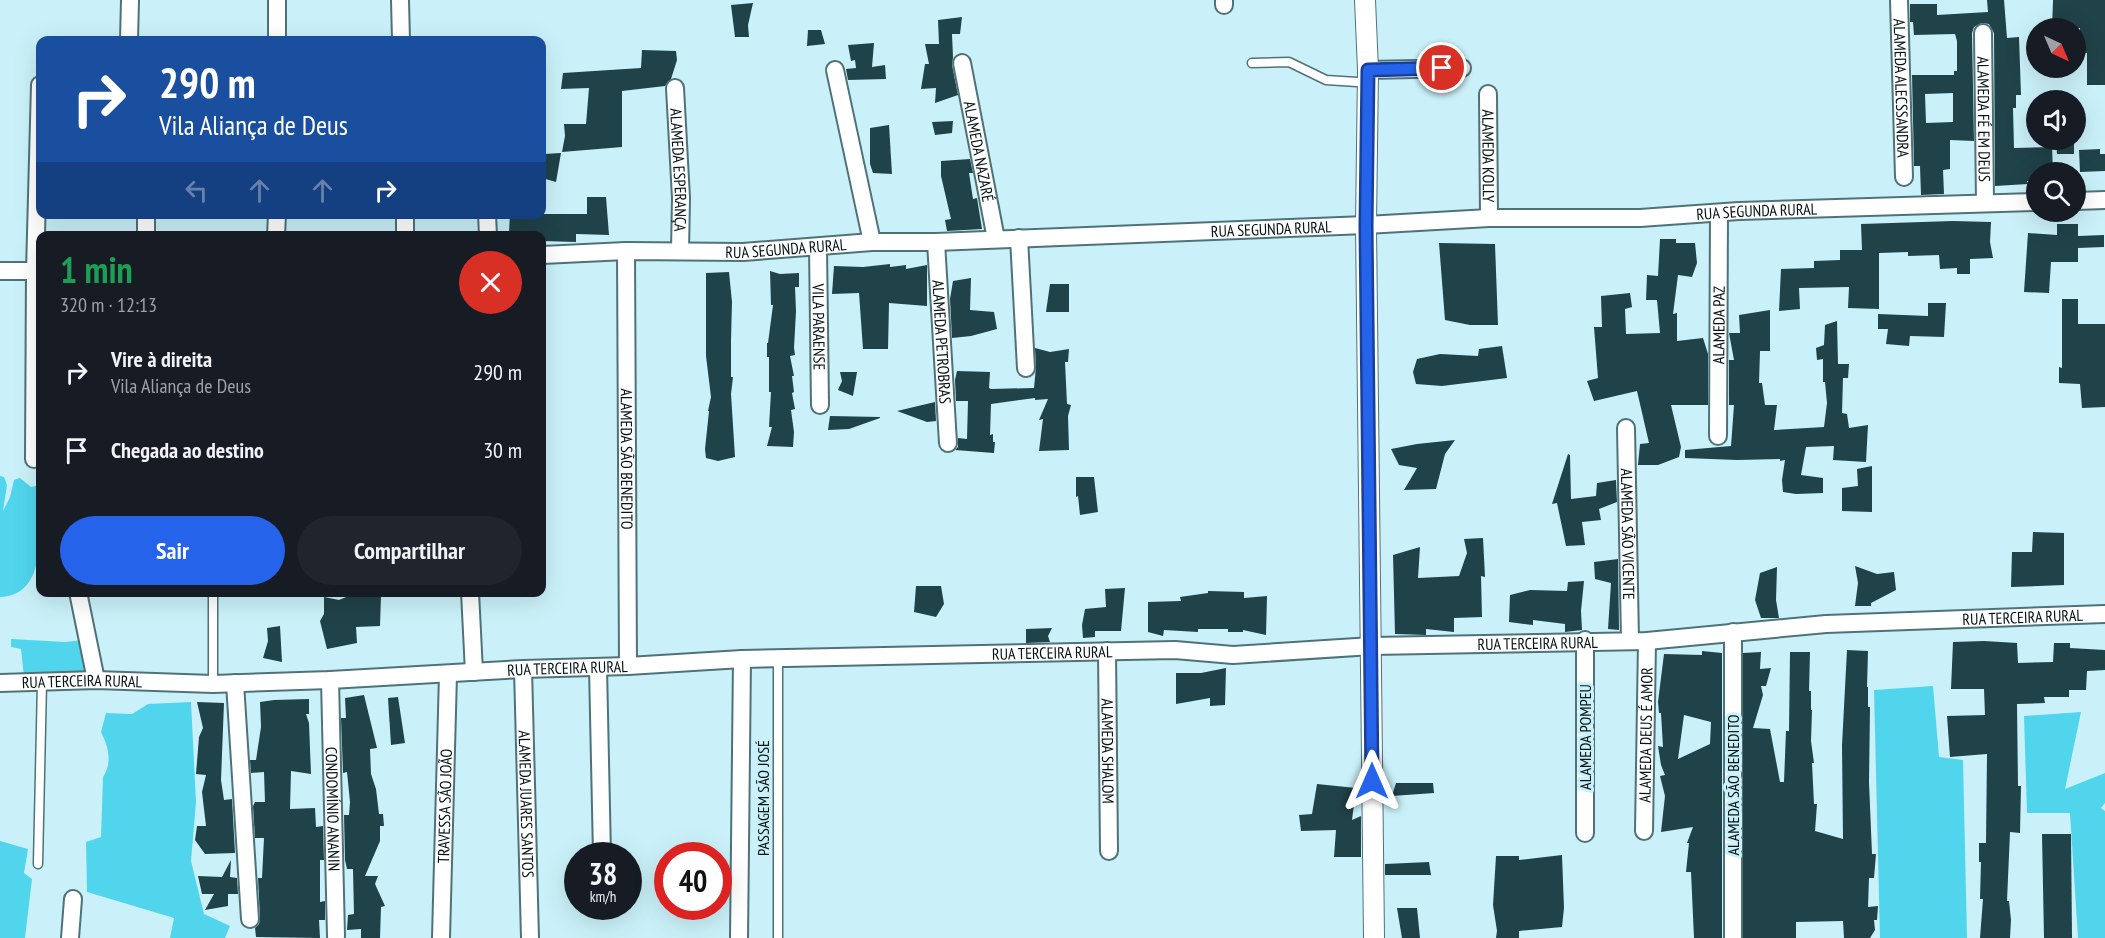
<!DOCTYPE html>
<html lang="pt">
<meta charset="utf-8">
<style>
:root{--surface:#171b24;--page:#20242c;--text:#f1f3f6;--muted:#9ea1a6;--accent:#2563eb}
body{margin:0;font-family:"PT Sans Narrow",sans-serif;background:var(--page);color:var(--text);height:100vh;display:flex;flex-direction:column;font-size:22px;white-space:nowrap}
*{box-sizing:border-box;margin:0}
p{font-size:20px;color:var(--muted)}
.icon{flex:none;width:33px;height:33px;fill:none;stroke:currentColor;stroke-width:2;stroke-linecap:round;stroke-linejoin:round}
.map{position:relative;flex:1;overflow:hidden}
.details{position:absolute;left:36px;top:231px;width:510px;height:366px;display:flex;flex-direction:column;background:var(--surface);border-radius:12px;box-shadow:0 6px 24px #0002}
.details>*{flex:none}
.guide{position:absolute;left:36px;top:36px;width:510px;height:183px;border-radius:12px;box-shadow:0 6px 24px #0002;background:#1a4fa0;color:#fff;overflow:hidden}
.needle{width:39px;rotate:136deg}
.controls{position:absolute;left:2026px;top:18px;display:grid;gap:12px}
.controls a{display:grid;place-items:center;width:60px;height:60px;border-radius:50%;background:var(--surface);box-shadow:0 6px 24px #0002;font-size:30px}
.speed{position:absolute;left:564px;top:842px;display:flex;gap:12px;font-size:30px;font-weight:700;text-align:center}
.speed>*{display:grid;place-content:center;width:78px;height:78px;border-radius:50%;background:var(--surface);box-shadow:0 6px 24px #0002;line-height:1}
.speed small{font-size:15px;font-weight:400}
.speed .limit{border:9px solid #d22;background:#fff;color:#111}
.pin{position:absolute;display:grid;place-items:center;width:51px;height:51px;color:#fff;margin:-26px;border:3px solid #fff;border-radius:50%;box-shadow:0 2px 6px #0007}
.me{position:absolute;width:66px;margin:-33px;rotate:0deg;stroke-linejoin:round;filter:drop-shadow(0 0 4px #0008)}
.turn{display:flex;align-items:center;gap:21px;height:126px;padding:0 24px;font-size:27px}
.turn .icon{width:78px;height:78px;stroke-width:2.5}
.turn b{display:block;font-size:42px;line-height:51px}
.lanes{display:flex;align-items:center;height:57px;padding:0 24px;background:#0003;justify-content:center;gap:30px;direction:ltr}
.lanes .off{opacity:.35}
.round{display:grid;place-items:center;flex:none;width:63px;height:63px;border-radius:32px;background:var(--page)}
.head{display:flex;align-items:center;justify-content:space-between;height:102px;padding:0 24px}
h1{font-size:36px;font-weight:700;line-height:45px;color:#1e9e55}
.button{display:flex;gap:12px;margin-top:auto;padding:12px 24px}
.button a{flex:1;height:69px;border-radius:36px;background:var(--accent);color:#fff;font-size:24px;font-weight:700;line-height:69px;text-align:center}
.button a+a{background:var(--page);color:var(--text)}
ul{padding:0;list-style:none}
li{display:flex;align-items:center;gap:18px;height:78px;padding:0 24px}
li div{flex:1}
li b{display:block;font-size:22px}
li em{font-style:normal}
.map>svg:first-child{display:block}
.green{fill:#50d5ed}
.building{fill:#204249;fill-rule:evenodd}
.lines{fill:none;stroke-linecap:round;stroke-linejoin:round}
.service-casing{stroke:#4f7279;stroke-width:11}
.minor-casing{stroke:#4f7279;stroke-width:20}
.tertiary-casing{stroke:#4f7279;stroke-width:22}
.service{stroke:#fff;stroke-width:8}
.minor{stroke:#fff;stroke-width:16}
.tertiary{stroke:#fff;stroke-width:20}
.route-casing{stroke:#184099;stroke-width:15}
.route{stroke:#2563eb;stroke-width:10}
.labels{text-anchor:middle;stroke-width:6;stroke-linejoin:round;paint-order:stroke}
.street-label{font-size:16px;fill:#051215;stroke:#caf1f9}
</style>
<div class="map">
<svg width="2105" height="938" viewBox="0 0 2105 938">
<rect width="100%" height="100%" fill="#caf1f9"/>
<!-- green -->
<g class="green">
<path d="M0 476 4 477 7 485 3 511 10 497 14 480 20 478 31 487 40 485V557H38C34 580 24 596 0 597Z"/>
<path d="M11 639 65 642 83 640 91 677H24L21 649 11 647Z"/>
<path d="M1933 686 1939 757 1963 760 1967 938H1880L1874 690Z"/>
<path d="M191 702 196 802 191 861 204 914 230 926 225 938H170L174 918 87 892 86 842 101 837 103 777C113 762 108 746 101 732L106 713 132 714 148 704Z"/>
<path d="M2081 712 2065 789 2105 773V803L2101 808 2105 811V938H2078L2070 813H2027L2024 716Z"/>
<path d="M0 841 28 849 24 873 32 879 25 938H0Z"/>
</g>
<!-- building -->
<g class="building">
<path d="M1987 0H2004L2007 38 2019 37 2021 95H2016V108H2013L2014 148 2052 147 2053 172H2037V181H2027L2028 184 1995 186 1994 33 1989 24 1982 23 1974 27 1972 33 1974 141 1950 140V169L1943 170 1944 194 1921 195 1920 166H1914L1912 75H1954V71H1957V41L1955 34 1914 35 1913 22H1910V4H1937V15L1988 12ZM1953 93V122L1926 123 1925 94Z"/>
<path d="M2053 0H2105V85H2087V53L2080 52V28H2052Z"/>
<path d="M753 3 748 25 749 37H735L731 5Z"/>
<path d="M962 17 960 34H952L953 57 952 65 958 95 935 103 936 88 921 89 925 64H929L925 44H939L938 20Z"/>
<path d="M808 30H821L825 44 807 46Z"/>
<path d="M874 43 872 67 885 65 886 79 848 80 846 69 856 68 855 60 851 61 848 45Z"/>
<path d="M642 50 676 51 677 60 671 79 665 86 622 91V147L562 152 565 136 564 124H586L589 88 561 89 563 73 641 68Z"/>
<path d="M953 121 952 133 935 135 932 122Z"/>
<path d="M889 125 892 174 873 173 870 164V128Z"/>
<path d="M2056 140H2074V154H2057Z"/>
<path d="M2100 149V154H2105V171L2080 172 2079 150Z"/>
<path d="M561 153 556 182 542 178 544 154Z"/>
<path d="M970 159 973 173H969L973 199 977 198 982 229 947 231 945 220 951 219 941 176V161Z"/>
<path d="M587 197H606L609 235 576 234V242L542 241V236H513V232H509L510 214H587Z"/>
<path d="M1953 221 1991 222 1990 242 1993 258 1970 259V274H1957V268L1940 269 1939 255 1908 256V252L1879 253V309L1848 308 1849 287 1799 288 1800 309 1779 311 1781 269 1814 268V261L1840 260V250H1862L1861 224Z"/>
<path d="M2057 224H2078V236L2104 235V247L2078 248V262H2051L2049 293 2024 292 2028 233 2057 235Z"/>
<path d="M1660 239H1676V243H1695L1697 263 1692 277 1678 275 1673 314 1677 313V341L1703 338 1708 354V405H1671L1681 447 1679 457 1658 465H1638L1640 444 1649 443 1637 391 1594 401 1587 381 1598 378 1594 327H1602L1601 296 1630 293 1632 307 1625 309 1626 334 1660 333 1657 300H1646L1647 275 1658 276Z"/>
<path d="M1439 243 1495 244 1498 325H1470L1445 320Z"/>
<path d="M890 264V267L906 265V269L927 265V306L889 303 888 349H863L859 293 832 294 834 266 863 267Z"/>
<path d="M770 271 780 274 799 273V287H795L796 311 794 348 795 355 790 356 794 376H792L794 392 792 393 795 409 791 410 794 432 793 447 767 446 772 427H769L771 392H769V357H767V343H768L773 305H771Z"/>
<path d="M729 272 732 302 731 340V377H733L731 394 735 457 718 461 706 458 705 449 709 411H708L711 397 706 356V273Z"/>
<path d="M971 278 970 310 994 312 997 329 971 336 952 338 950 299 953 281Z"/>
<path d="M1050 284H1069V312H1046Z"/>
<path d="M2062 299H2078V324H2105V407L2082 408 2080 384 2059 383V367L2062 368Z"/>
<path d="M1928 303H1946L1944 337 1910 336 1909 346 1886 344 1888 329H1878V314L1928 316Z"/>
<path d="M1770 310V351H1760L1759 383H1762L1765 405H1777L1774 430 1824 427 1827 403 1825 382H1823V359L1817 360 1816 348 1824 345 1825 325 1837 321 1838 364H1849L1848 378H1843L1842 413 1847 414 1849 428 1868 425 1866 462 1833 460 1834 446 1806 447 1801 475 1823 478V493L1796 494 1783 492 1782 480 1785 460 1780 461V459L1737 460 1685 458V450L1731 446 1734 405H1729V360H1734L1729 333H1740L1739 315Z"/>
<path d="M1502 346 1507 378 1442 386 1416 384 1413 372 1417 359 1440 354 1478 356 1479 349Z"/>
<path d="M1035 348 1050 352 1069 349 1068 362H1065L1067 404 1071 405 1068 416 1069 450 1039 451 1043 419 1039 420 1048 399 1035 400V398L991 404 990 435 993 434V442H995L994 453 955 450 958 447V438L967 439 968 401H956L955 380 957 371 990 372 989 388 991 389 1034 388 1036 367Z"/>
<path d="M840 372H857L853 396 838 390 842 381Z"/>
<path d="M935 402 936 421 927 422 897 411Z"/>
<path d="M830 416 880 417V418L849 429 828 430Z"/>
<path d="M1455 440 1445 454 1436 489 1404 490 1417 468 1399 465 1391 449 1417 444Z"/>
<path d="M1568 454 1570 455 1571 499 1596 496 1597 483 1616 480 1617 502 1599 509 1601 520 1582 522 1585 545 1566 546 1557 503 1552 504Z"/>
<path d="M1872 466V512L1842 511V488L1858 486 1857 469Z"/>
<path d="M1076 477H1094L1098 512 1080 515 1078 496 1076 497Z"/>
<path d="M2033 532 2064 533V585L2011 587 2012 552H2032Z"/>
<path d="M1483 538 1485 577 1481 576 1482 617 1454 618V632L1426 629V635L1395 634 1393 555 1420 547 1418 578 1459 576 1467 553 1464 539Z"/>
<path d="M1618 559 1619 630 1608 629 1611 583 1595 579 1594 562Z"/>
<path d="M1855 566 1877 574 1894 572 1896 590 1871 603V606H1855L1858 583Z"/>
<path d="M1777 567 1776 600 1779 618H1761L1755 600 1760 573Z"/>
<path d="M1584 581 1581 611 1582 630 1565 632V624L1533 620V625L1509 622 1510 595 1530 590 1567 591 1568 582Z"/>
<path d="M916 586H941L944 604 936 617 914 612Z"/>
<path d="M1125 588 1121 631H1095V637L1083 638 1082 625 1085 609 1106 607 1105 589Z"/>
<path d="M1208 591 1244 592V598L1267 596 1266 635 1243 630V632H1228V629H1198V632L1164 630 1163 636 1148 632V602L1181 601 1180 597 1208 593Z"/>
<path d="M356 593V597L381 596 380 626 356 627 357 643 327 649 320 621 324 614V597L339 600Z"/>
<path d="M280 626 282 662 263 658 268 641 267 628Z"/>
<path d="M1052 628 1048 636 1050 642 1026 643V629Z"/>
<path d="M1984 641 2017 643 2018 663 2053 662 2054 643H2070V648L2105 650V670L2087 671 2086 690H2069V697H2044L2045 703 2017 704 2018 786H2021L2020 833 2010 832 2007 901H2009L2011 920 2010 938H1980L1983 899H1980L1981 862H1979V843H1986L1987 754 1950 757 1947 716 1985 715 1984 689H1951L1953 642Z"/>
<path d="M1847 650 1868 651 1867 687H1868V707H1870L1869 782 1872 854H1876L1874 878H1869L1868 907 1878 906 1877 920H1874L1875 930 1870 938H1844L1843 921 1796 922V938H1743V653L1761 652 1760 669 1771 668 1766 686H1761L1763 695 1753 728 1770 729 1780 782H1784L1786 731H1789L1790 652H1810L1809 691H1811V710H1812L1811 741 1814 763H1812L1814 804H1817L1815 831 1843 839 1842 745Z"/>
<path d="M1702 651 1722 653V938H1694L1691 872H1686L1689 843H1687L1693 827 1661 832 1665 796 1660 776 1665 775 1661 765 1658 746 1663 747 1661 713H1659L1658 702 1664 654 1702 655ZM1684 715 1711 722 1710 744 1678 759Z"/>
<path d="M1226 668 1225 705 1210 706V698L1176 704V673H1201Z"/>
<path d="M364 695 377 748 370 749 371 774 376 789 379 814H383L384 826H380V841L365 876H378L375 884 385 906 381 907 380 938H361V929L347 930 348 915 354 914 353 869H347L345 860 344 815H349L350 802 347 772 343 773 341 718H346L345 698Z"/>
<path d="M398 697 405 743 391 745 388 698Z"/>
<path d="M309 699V714H306L309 723 311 774 291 771 290 809 315 808 316 827 323 826 324 860H320V902L325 901V920H319L320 938 256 937 255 928 259 924 260 918 258 878H262L264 838H255L253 806 255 802H265L264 772 251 773 250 760H256L261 727 260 702 274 700Z"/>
<path d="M197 702 224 703 221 780 224 800 232 799 235 853 205 854 195 840 197 826H206L202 792 206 775 196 774 199 737 203 728Z"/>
<path d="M1396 783H1433L1434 793 1392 796Z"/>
<path d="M1317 784 1356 788 1352 820 1361 816V857H1334L1336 830 1301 831 1299 815 1312 814Z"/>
<path d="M2042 834H2071L2072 938H2044Z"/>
<path d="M1562 855 1564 908 1562 927 1519 931V938H1496L1497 931 1493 905 1496 856H1519V860Z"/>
<path d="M231 860 230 877 237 878 238 894H228V906L205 910 214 894H202L198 876 222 877Z"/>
<path d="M1429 862 1431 875H1385V864Z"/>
<path d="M1397 908H1417L1420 938H1402Z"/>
</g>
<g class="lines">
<!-- service casing -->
<g class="service-casing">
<g id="service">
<path d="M1252 63 1289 62 1326 80 1357 82"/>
<path d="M213 592V684"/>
<path d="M778 658V938"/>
<path d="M38 864 42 682"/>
</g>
</g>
<!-- minor casing -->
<g class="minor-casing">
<g id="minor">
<path d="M400 0 401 40"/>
<path d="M1224 0V5"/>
<path id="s1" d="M1899 0 1904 177"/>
<path id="s2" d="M1983 33 1985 203"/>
<path d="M129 40 130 0"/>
<path d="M277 40V0"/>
<path id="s3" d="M962 63 996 239"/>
<path d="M835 70 872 242"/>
<path d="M1368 70 1462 68"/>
<path id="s4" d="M675 88 681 198 680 251"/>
<path id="s5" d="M1488 94 1489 218"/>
<path d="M2076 201 2105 200"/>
<path d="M405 214V236"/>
<path d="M487 214 488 236"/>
<path d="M146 236V214"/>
<path d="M276 236 277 214"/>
<path d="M1019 238 1026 368"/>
<path id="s6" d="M936 242 948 443"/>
<path id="s7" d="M818 247 820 405"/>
<path id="s8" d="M626 251 628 666"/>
<path id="s9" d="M542 255 626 251 743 252 872 242H936L1366 225 1489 218H1640L1739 211 2037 202"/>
<path d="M0 271H40"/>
<path id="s10" d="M1626 428 1630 640"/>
<path id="s11" d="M1718 436 1719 213"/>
<path d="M34 459 35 271 40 85"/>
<path d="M78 592 96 680"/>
<path d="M470 592 474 672"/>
<path id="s12" d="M1107 651 1109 851"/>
<path d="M598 667 602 855"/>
<path id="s13" d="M523 669 530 938"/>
<path id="s14" d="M330 680 336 936"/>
<path id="s15" d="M0 683 96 680 213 684 330 680 523 669 628 666 742 659 1175 650 1233 655 1372 646 1647 641 1826 624 2105 614"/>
<path d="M235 683 250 919"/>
<path id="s16" d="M1644 831 1647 641"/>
<path d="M1585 833V640"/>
<path d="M70 938 73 899"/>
<path id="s17" d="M441 938 448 674"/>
<path d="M739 938 742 659"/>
<path d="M1733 938V632"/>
</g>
</g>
<!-- tertiary casing -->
<g class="tertiary-casing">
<path id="tertiary" d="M1365 0 1368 70 1366 225 1374 938"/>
</g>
<!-- service -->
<use href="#service" class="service"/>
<!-- minor -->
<use href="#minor" class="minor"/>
<!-- tertiary -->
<use href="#tertiary" class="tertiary"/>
</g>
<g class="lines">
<!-- route casing -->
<g class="route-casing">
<path id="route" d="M1372 781 1366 225 1368 70 1442 68"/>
</g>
<!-- route -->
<use href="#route" class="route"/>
</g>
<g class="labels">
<!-- street labels -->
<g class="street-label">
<text dy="6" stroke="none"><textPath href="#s1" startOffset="88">ALAMEDA ALECSSANDRA</textPath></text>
<text dy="6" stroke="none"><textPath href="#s2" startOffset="86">ALAMEDA FÉ EM DEUS</textPath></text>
<text dy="6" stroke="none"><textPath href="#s3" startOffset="90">ALAMEDA NAZARÉ</textPath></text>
<text dy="6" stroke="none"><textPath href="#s5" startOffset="62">ALAMEDA KOLLY</textPath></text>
<text dy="6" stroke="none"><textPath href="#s4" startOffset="82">ALAMEDA ESPERANÇA</textPath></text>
<text dy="6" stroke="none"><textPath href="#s9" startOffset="1216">RUA SEGUNDA RURAL</textPath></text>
<text dy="6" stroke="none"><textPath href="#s9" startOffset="730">RUA SEGUNDA RURAL</textPath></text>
<text dy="6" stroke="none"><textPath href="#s9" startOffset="244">RUA SEGUNDA RURAL</textPath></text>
<text dy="6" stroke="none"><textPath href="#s11" startOffset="111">ALAMEDA PAZ</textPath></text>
<text dy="6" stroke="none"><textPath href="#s7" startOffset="80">VILA PARAENSE</textPath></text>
<text dy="6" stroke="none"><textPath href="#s6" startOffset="100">ALAMEDA PETROBRAS</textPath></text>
<text dy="6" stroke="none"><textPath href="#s8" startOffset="208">ALAMEDA SÃO BENEDITO</textPath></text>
<text dy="6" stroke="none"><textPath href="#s10" startOffset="106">ALAMEDA SÃO VICENTE</textPath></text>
<text dy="6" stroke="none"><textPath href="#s15" startOffset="2025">RUA TERCEIRA RURAL</textPath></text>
<text dy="6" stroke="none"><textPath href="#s15" startOffset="1539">RUA TERCEIRA RURAL</textPath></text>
<text dy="6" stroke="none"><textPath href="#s15" startOffset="1053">RUA TERCEIRA RURAL</textPath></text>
<text dy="6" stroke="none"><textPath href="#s15" startOffset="568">RUA TERCEIRA RURAL</textPath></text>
<text dy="6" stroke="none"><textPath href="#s15" startOffset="82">RUA TERCEIRA RURAL</textPath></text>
<text dy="6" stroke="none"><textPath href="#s16" startOffset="96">ALAMEDA DEUS É AMOR</textPath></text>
<text transform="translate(1585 737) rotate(-90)" y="6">ALAMEDA POMPEU</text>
<text dy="6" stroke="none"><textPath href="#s12" startOffset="100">ALAMEDA SHALOM</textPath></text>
<text transform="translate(1733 785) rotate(-90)" y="6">ALAMEDA SÃO BENEDITO</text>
<text transform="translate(763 798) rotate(-90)" y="6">PASSAGEM SÃO JOSÉ</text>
<text dy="6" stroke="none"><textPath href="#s13" startOffset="135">ALAMEDA JUARES SANTOS</textPath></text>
<text dy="6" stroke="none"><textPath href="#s17" startOffset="132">TRAVESSA SÃO JOÃO</textPath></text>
<text dy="6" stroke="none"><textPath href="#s14" startOffset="129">CONDOMÍNIO ANANIN</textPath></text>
</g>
</g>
</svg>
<div class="controls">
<a><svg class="needle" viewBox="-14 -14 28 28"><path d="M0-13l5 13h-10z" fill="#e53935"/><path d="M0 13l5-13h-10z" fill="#9ea1a6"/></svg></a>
<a><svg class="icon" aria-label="sound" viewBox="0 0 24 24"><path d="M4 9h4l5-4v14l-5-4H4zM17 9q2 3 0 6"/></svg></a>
<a><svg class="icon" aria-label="search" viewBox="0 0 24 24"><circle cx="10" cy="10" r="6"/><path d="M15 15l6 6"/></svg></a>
</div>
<div class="speed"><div>38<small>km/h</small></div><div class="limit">40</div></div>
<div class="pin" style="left:1442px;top:68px;background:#d93025"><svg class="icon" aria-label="arrive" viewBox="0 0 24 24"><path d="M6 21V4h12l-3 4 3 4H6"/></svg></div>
<svg class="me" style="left:1372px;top:781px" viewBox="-20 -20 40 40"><path d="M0-17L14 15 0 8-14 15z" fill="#2563eb" stroke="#fff" stroke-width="4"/></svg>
<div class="guide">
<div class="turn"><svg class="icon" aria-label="right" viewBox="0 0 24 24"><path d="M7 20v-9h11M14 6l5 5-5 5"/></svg><div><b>290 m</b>Vila Aliança de Deus</div></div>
<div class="lanes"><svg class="icon off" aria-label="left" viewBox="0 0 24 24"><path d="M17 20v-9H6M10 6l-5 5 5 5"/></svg><svg class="icon off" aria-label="ahead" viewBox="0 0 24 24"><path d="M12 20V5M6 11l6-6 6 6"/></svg><svg class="icon off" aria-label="ahead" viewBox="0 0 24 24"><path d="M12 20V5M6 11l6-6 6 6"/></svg><svg class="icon" aria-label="right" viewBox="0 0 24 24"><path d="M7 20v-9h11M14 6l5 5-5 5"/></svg></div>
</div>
<section class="details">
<div class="head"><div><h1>1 min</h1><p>320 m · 12:13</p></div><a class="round" style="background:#d93025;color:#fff"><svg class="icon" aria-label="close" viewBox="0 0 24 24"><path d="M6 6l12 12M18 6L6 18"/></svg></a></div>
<ul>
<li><svg class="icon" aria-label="right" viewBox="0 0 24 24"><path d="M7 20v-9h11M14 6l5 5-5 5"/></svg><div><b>Vire à direita</b><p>Vila Aliança de Deus</p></div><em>290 m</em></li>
<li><svg class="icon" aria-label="arrive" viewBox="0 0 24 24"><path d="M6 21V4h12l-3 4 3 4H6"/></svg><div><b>Chegada ao destino</b></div><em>30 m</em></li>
</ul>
<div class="button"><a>Sair</a><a>Compartilhar</a></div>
</section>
</div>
